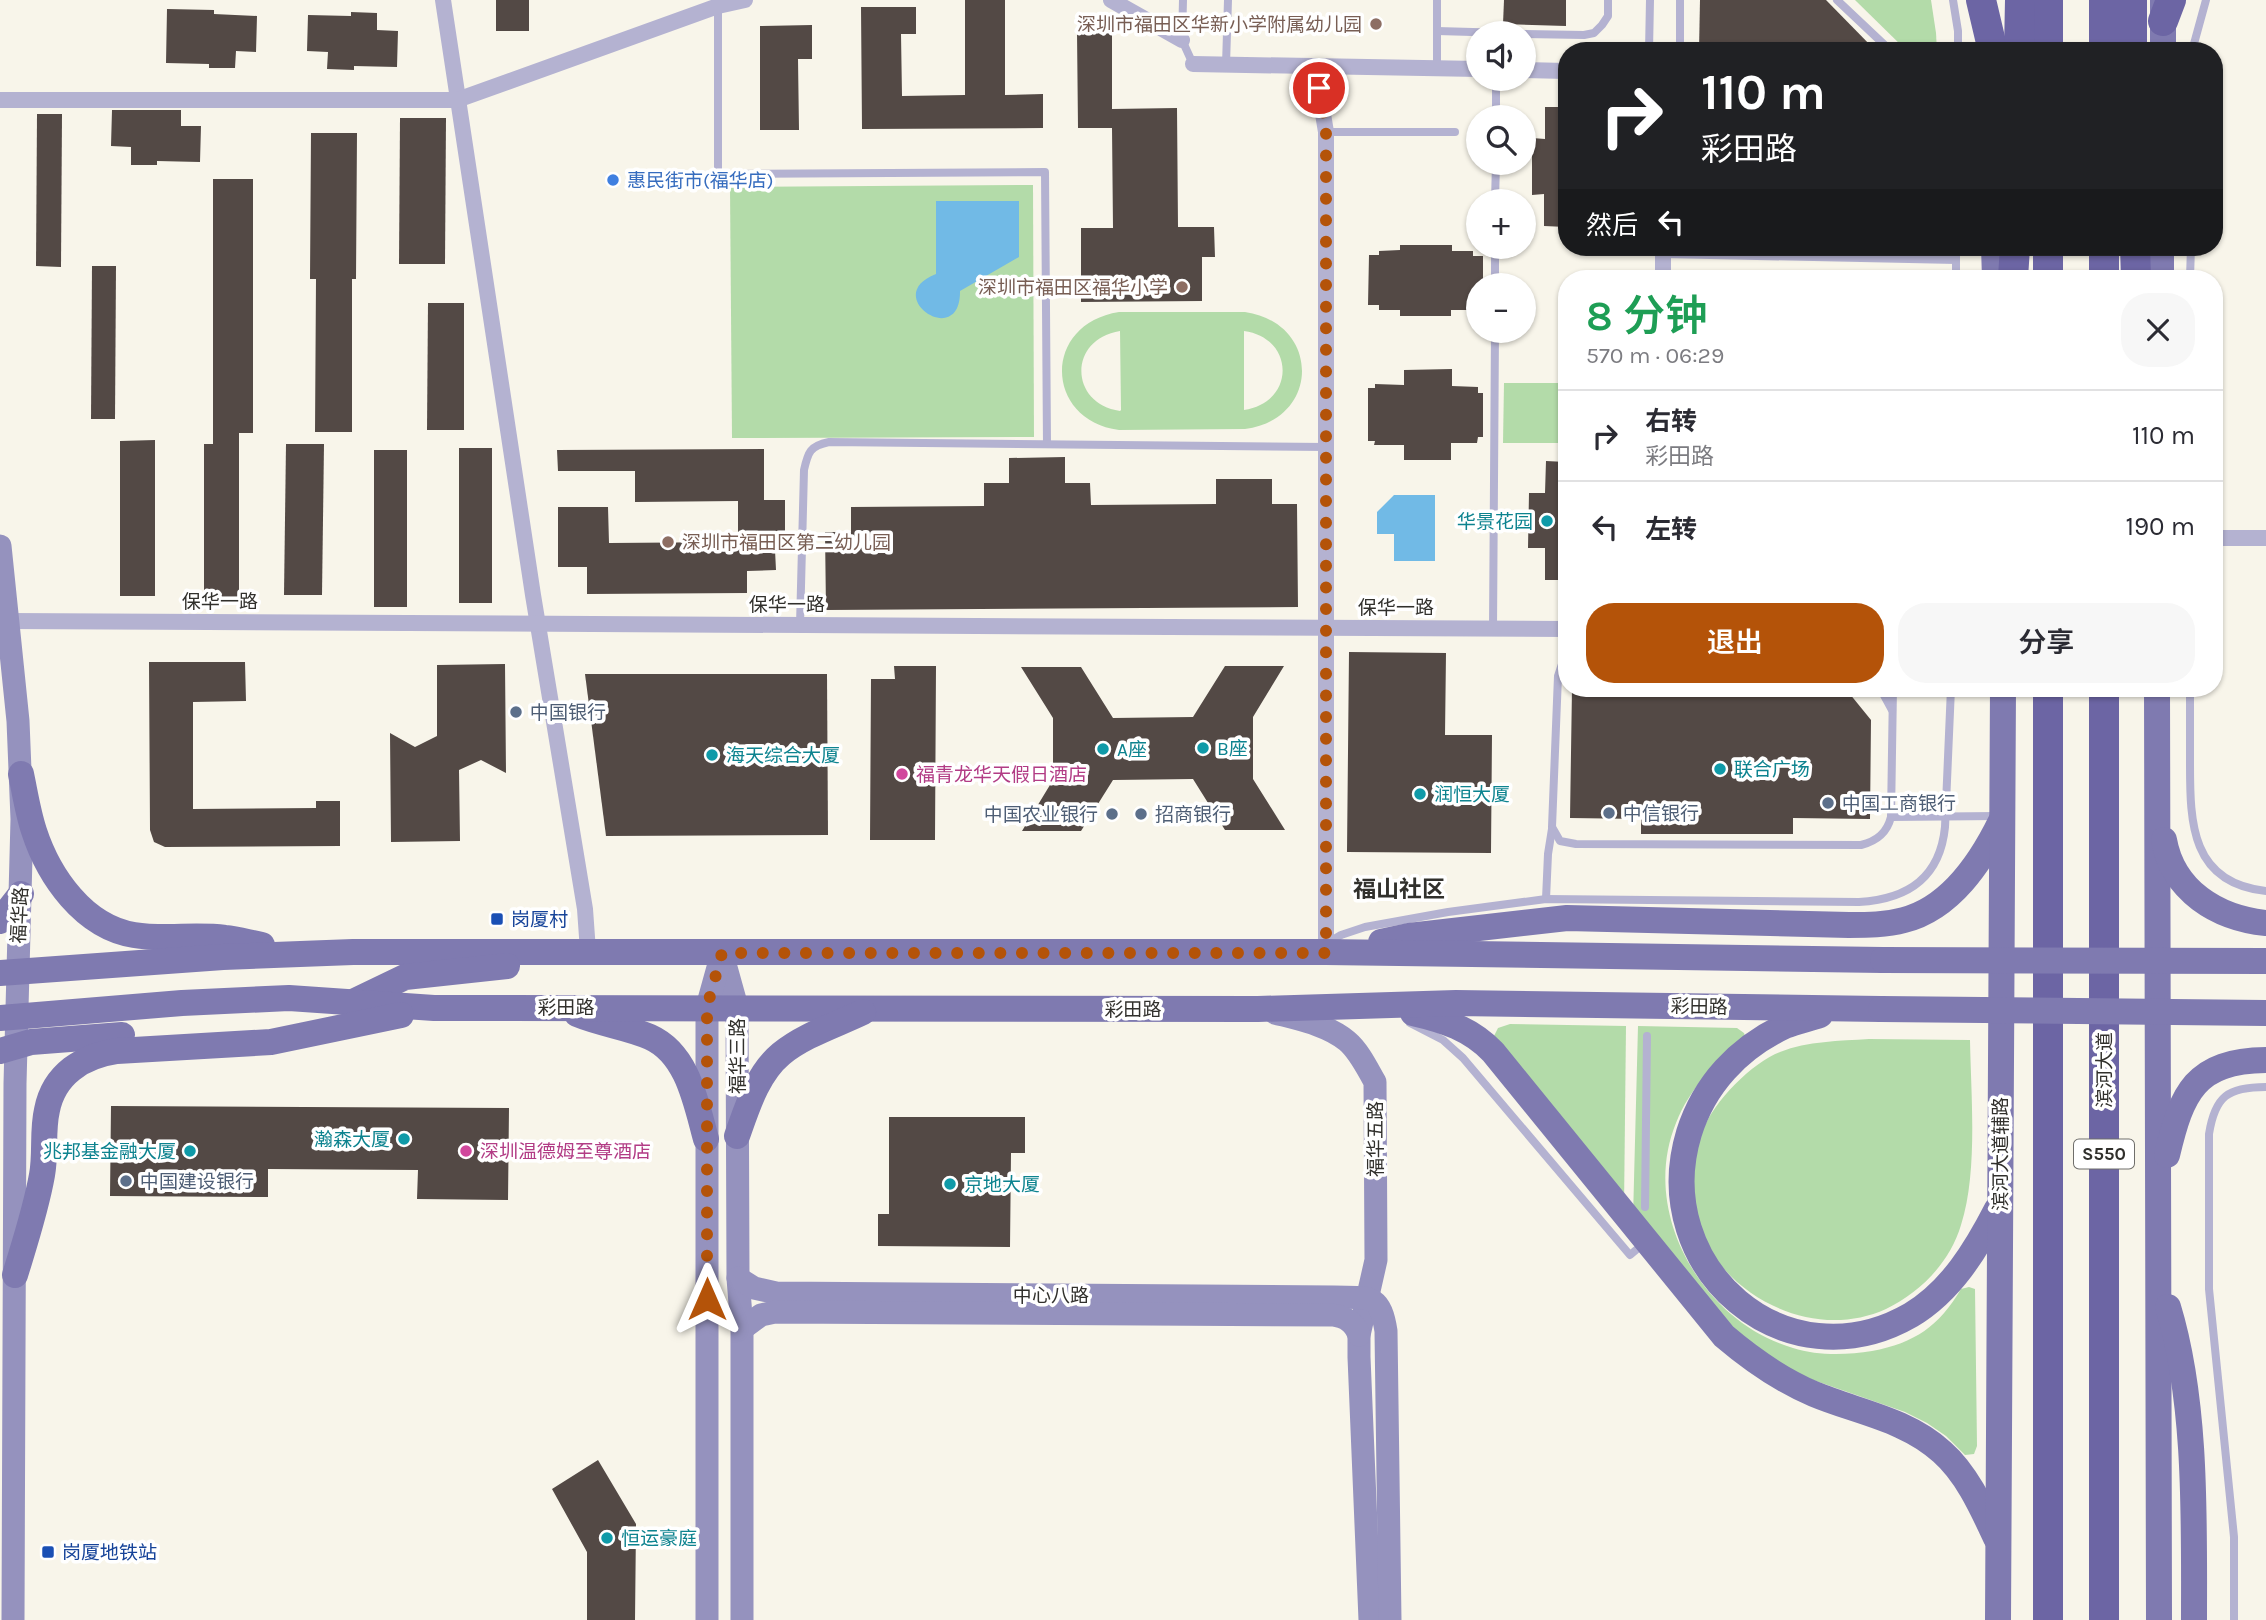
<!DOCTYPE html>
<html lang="zh">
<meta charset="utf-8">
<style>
:root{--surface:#fff;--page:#f7f7f7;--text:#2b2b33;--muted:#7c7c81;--line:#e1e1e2;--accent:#b45309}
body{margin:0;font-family:Karla,"Noto Sans SC",sans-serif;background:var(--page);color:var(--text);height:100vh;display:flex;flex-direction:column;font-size:26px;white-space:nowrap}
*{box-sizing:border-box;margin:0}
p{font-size:23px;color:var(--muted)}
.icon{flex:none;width:38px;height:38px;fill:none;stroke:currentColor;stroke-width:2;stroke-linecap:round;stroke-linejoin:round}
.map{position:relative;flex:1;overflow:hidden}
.sheet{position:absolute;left:1558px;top:270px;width:665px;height:427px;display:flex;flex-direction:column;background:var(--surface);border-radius:28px;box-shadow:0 2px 5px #0004}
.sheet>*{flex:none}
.hud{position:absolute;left:1558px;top:42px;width:665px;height:214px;border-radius:28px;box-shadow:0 2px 5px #0004;background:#202124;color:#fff;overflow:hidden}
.buttons{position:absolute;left:1466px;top:21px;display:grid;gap:14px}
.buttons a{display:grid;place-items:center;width:70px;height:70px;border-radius:50%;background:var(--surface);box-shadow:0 2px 5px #0004;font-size:35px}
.pin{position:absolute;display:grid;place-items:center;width:60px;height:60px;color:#fff;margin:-30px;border:4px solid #fff;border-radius:50%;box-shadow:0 2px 7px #0007}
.me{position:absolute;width:77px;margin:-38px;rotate:0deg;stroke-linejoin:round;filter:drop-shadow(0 0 5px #0008)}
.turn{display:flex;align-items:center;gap:24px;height:147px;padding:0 28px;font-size:32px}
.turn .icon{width:91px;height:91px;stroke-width:2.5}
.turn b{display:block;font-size:49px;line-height:60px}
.then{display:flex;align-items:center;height:66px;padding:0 28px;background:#0003;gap:14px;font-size:26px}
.round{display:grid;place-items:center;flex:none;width:74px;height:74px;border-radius:28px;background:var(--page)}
.head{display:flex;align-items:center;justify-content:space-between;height:119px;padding:0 28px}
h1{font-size:42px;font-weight:600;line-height:52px;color:#1e9e55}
.action{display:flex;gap:14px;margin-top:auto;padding:14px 28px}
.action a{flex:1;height:80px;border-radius:28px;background:var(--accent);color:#fff;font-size:28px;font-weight:600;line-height:80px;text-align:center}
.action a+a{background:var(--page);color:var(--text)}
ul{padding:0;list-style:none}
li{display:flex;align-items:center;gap:21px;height:91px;padding:0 28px;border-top:2px solid var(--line)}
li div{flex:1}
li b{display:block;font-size:26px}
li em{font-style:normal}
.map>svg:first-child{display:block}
.green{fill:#b3dba9;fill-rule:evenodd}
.water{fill:#71bae6}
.building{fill:#534945}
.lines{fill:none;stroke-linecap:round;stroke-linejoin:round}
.lane{stroke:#b4b2d1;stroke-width:8}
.street{stroke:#b4b2d1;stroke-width:16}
.secondary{stroke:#9592be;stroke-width:23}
.primary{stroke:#7f7ab0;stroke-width:26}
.highway{stroke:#6c65a4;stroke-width:30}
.primary-bridge{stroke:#7f7ab0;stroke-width:26}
.route{stroke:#b45309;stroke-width:12;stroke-dasharray:0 21.6}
.education-dot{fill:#8d6e63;stroke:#fff;stroke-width:2.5}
.shop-dot{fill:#3f7fe0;stroke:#fff;stroke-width:2.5}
.culture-dot{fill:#0f9aa8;stroke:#fff;stroke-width:2.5}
.service-dot{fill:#5c6f8a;stroke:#fff;stroke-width:2.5}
.hotel-dot{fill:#d1479c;stroke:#fff;stroke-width:2.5}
.transit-dot{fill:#1a4fb4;stroke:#fff;stroke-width:2.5}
.labels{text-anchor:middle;stroke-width:7;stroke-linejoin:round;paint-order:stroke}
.shield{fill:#fff;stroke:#6f6e6b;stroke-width:2}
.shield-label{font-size:18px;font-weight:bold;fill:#31302c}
.education-label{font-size:19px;fill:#785e54;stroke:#fff;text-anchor:end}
.shop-label{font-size:19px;fill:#366cbe;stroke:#fff;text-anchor:start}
.culture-label{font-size:19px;fill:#0d838f;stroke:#fff;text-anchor:start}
.street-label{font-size:19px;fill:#31302c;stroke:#fff}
.service-label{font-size:19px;fill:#4e5e75;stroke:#fff;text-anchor:start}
.hotel-label{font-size:19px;fill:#b23c85;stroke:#fff;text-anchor:start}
.transit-label{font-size:19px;fill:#164399;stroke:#fff;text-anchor:start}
.quarter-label{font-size:23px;font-weight:bold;fill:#31302c;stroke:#fff}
</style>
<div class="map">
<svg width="2266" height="1620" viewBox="0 0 2266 1620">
<rect width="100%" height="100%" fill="#f8f5ea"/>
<!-- green -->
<g class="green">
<path d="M1855 0H1931L1936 33 1937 51H1907Z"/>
<path d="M1033 185 1034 437 732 438 730 187Z"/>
<path d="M1119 312H1245C1321 323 1321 419 1245 429L1119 430C1044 420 1042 324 1119 312ZM1120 331 1121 410 1120 411C1069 404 1068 339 1120 331ZM1244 331C1295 338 1296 402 1244 410Z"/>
<path d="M1504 383H1566V443H1503Z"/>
<path d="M1510 1024 1626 1026 1624 1208 1493 1038 1498 1028Z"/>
<path d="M1638 1026 1737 1028 1744 1033 1745 1036C1717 1062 1690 1087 1676 1123 1639 1213 1703 1322 1793 1348 1818 1356 1847 1355 1872 1351 1915 1343 1939 1326 1961 1289L1969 1287 1975 1289 1977 1446 1974 1454 1965 1455 1946 1436 1927 1423 1905 1412 1793 1373 1733 1331 1633 1218Z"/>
<path d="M1869 1039 1970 1040C1971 1096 1978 1172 1961 1225 1950 1262 1921 1292 1886 1309 1829 1335 1763 1313 1723 1268 1718 1262 1709 1255 1706 1248 1702 1239 1690 1196 1690 1187 1691 1174 1698 1141 1703 1130 1714 1101 1752 1063 1780 1052 1808 1041 1839 1041 1869 1039Z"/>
</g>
<!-- water -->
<g class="water">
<path d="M936 201H1019V257L960 291C961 351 879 296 936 274Z"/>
<path d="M1394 495H1435V561H1394V534H1377V512Z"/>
</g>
<!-- building -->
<g class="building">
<rect x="496" y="0" width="33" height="31"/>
<path d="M965 0H1005V95L1043 94V128L862 129 861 7H916V34H901L902 96 965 95Z"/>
<path d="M1504 0H1566V26L1503 24Z"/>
<path d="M1700 0H1826L1876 51H1699Z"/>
<path d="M167 9 214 10V14L257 16 256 52 236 51 235 68H209V64L166 63Z"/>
<path d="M351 12 377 13V30L398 31 397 67 354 66V70L327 69 328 52 307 51 308 15 351 16Z"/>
<path d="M812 25V59H798L799 130H760V26Z"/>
<path d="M1077 32H1112V109L1177 108 1178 227H1214L1215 257H1202V301L1081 302V228H1113L1112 128H1078Z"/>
<path d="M1545 107H1566V227L1544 226V194L1532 195V138L1545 139Z"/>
<path d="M112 110H181V126H201L200 162 157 161V165H131V147L111 146Z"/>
<path d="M37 114H62L61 267 36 266Z"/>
<path d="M400 118H446L445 264H399Z"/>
<path d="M311 133H357L356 279H352V432H315L316 279H310Z"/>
<path d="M213 179H253V433H239V597H204V444H213Z"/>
<path d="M1400 245H1452V251H1473V256H1483V285H1479V306H1472L1473 310H1451V316H1400V310H1379V305H1368L1369 255H1379V251L1400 250Z"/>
<path d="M92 266H116L115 419H91Z"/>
<path d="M428 303H464V430H427Z"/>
<path d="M1452 369V386L1478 387V393H1483V437H1478L1477 443H1451V460H1404V445H1374L1375 441H1368V388H1375V384L1404 385V370Z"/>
<path d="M155 440V596H120V441Z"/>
<path d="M286 444H324L322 595H284Z"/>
<rect x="459" y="448" width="33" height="155"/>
<path d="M764 449V500H785V549L775 550 776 570 747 571V593L587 594V567H558V507H608L609 543 738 542V501L635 502V471H558L557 450Z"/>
<rect x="374" y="450" width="33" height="157"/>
<path d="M1065 457V483H1090L1091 505 1216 504V479H1272V504H1297L1298 607 826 610 825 532H851V507L984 506V483H1009V458Z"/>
<path d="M1546 461 1566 462V580H1545V548H1528L1529 493H1545Z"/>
<path d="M1349 652 1446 653 1445 735H1492L1491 853 1347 852Z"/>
<path d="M149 662H245L246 701 193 702V809L316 808V801H340V846L165 847 154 842 150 830Z"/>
<path d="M505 664 506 773 481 760 459 770 460 841 391 842 390 733 415 747 437 736V665Z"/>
<path d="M894 666H936L935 840H870L871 679H895Z"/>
<path d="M1225 666H1284L1253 717V779L1285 830H1225L1193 779 1113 780 1081 831H1022L1053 780V718L1021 667H1081L1113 718 1193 717Z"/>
<path d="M585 674H827L828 835 606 836Z"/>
<path d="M1572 688H1845L1871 720 1870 819 1793 818V834H1641V819L1570 818Z"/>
<path d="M111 1106 509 1108 508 1200 417 1199 418 1170 268 1169V1197L110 1196Z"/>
<path d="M889 1117H1025V1153H1011L1010 1247 878 1246V1214H889Z"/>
<path d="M598 1460 636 1524 635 1620H587V1552L552 1489Z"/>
</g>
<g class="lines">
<!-- lane -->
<g class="lane">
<path d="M1183 0 1182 40 1193 64"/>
<path d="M1837 0 1891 51"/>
<path d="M1953 0 1958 31V51"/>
<path d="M718 6V174L1045 172 1047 444"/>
<path d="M1437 31 1508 33"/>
<path d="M1524 34 1584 35 1594 33 1602 25 1608 16V0"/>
<path d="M1649 51 1650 0"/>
<path d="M1680 51V0"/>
<path d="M2192 51 2206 0"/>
<path d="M1226 65 1228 0"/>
<path d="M1437 68V0"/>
<path d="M1496 117V82"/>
<path d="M1326 132H1455"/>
<path d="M1495 201 1496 163"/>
<path d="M1663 254 1956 260"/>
<path d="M1911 259 1912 247"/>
<path d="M1956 278V247"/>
<path d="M2190 278 2191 247"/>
<path d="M1495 285V247"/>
<path d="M800 625 804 470C808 452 810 446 829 442L1326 447"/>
<path d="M1493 629 1495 331"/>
<path d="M1566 661 1562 664 1558 676 1552 827 1560 841 1576 844 1861 845C1877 841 1887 833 1891 817L1893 688"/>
<path d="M1880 688 1892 710"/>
<path d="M2190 688C2190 713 2190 738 2190 764 2190 823 2191 883 2266 891"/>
<path d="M1891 817 1997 816"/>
<path d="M1546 899 1548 854 1552 829"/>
<path d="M1329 946 1331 941 1341 935 1365 927 1448 912 1546 899 1859 902C1909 899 1940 877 1945 827L1951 688"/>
<path d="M1410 1023 1443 1040 1463 1058 1630 1255 1636 1250"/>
<path d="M1645 1207 1647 1036"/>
<path d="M2234 1620V1537L2209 1289V1134C2215 1096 2228 1087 2266 1087"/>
</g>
<!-- street -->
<g class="street">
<path d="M443 0 533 595 585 909 588 951"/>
<path d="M1111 0 1182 40"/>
<path d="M1193 64 1479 69"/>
<path d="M1315 66 1326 132V952"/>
<path d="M1524 70 1566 71"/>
<path d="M0 100H457L718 6 745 0"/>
<path d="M1663 278V247"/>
<path d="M2214 538H2266"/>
<path d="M8 621 1566 629"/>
</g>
<!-- secondary -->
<g class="secondary">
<path d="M0 546 18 721 22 819 15 1084 13 1620"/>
<path d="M722 953 737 1007 738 1278 742 1329V1620"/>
<path d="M1275 1013C1298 1019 1328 1025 1347 1041 1359 1051 1367 1068 1375 1082L1376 1260 1359 1335V1357L1370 1620"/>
<path d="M738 1278 754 1288 776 1293 1334 1297C1368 1298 1380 1292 1386 1331L1390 1620"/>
<path d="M742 1329 761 1315 775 1312 1333 1315C1346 1317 1354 1322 1359 1335"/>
<path d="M707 1620V1007L722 953"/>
</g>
<!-- primary -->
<g class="primary">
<path d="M2163 51V0"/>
<path d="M1994 247 1995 278"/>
<path d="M2161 278V247"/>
<path d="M2157 688 2159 1620"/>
<path d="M21 774C25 793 28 813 34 831 49 877 84 927 134 935 164 940 195 934 225 938 238 939 250 943 262 945"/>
<path d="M2164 840C2173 891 2217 918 2266 923"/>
<path d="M0 921 21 894"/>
<path d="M1381 942 1409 936 1567 918 1849 925C1867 925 1886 925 1904 920 1951 908 1981 862 2001 821"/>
<path d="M0 973 223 957 353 952H1326L1883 960"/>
<path d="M353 1002 405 977 507 966"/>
<path d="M1413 1013C1444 1020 1471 1029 1493 1052L1724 1336C1751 1359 1781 1380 1814 1394 1857 1412 1906 1419 1942 1452 1967 1474 1982 1508 1996 1538"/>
<path d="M577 1014C601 1024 627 1027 650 1037 688 1054 696 1103 706 1139"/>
<path d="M1820 1015C1809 1019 1796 1021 1785 1026 1738 1048 1704 1085 1689 1133 1648 1268 1786 1387 1911 1315 1951 1291 1976 1250 1997 1209"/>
<path d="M0 1018 182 1003 289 998 434 1008 1258 1009 1456 1003 1881 1009"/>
<path d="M0 1051 31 1042 122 1035"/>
<path d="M737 1136C747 1108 757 1074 781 1054 804 1035 836 1025 863 1012"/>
<path d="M2167 1155C2182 1092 2195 1061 2266 1060"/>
<path d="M15 1275C25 1242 36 1209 42 1175 46 1154 42 1131 47 1110 54 1074 83 1056 117 1051L271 1042 401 1015"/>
<path d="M2168 1307C2197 1402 2194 1521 2194 1620"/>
<path d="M1998 1620 2003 688"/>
</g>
<!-- highway -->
<g class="highway">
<path d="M1981 0 1993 51"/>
<path d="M2048 0V51"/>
<path d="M2132 0V51"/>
<path d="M2163 21 2171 0"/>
<path d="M2019 51 2020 0"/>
<path d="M2104 51V0"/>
<path d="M2048 247V278"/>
<path d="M2135 247 2136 278"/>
<path d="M2013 278 2015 247"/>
<path d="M2104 278V247"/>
<path d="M2048 688V1620"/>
<path d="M2104 1620V688"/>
</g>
<!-- primary-bridge -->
<g class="primary-bridge">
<path d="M1883 960 2266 961"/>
<path d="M1881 1009 2266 1013"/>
</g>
</g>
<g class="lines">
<!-- route -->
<path class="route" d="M707 1299V1007L722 953H1326V132L1319 88"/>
</g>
<!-- markers -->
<g class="education-dot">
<circle cx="1376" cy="24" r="7"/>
<circle cx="1182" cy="287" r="7"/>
<circle cx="668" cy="542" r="7"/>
</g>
<circle class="shop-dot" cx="613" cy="180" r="7"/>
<g class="culture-dot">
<circle cx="1547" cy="521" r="7"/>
<circle cx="1203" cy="748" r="7"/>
<circle cx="1103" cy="749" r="7"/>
<circle cx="712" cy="755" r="7"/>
<circle cx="1720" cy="769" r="7"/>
<circle cx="1420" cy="794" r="7"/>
<circle cx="404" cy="1139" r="7"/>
<circle cx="190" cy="1151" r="7"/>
<circle cx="950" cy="1184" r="7"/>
<circle cx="607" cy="1538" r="7"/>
</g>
<g class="service-dot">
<circle cx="516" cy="712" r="7"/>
<circle cx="1828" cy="803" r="7"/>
<circle cx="1609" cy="813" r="7"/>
<circle cx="1112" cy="814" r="7"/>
<circle cx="1141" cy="814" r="7"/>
<circle cx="126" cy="1181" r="7"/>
</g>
<g class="hotel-dot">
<circle cx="902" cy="774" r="7"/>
<circle cx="466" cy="1151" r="7"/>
</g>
<g class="transit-dot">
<rect x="490" y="912" width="14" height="14" rx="3.5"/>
<rect x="41" y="1545" width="14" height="14" rx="3.5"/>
</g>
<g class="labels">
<!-- shield labels -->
<rect class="shield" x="2074" y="1139.5" width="60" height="29" rx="5"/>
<g class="shield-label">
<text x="2104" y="1160">S550</text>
</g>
<!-- education labels -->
<g class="education-label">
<text x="1362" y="31">深圳市福田区华新小学附属幼儿园</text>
<text x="1168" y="294">深圳市福田区福华小学</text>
<text x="682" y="549" text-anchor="start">深圳市福田区第二幼儿园</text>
</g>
<!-- shop labels -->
<g class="shop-label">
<text x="627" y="187">惠民街市(福华店)</text>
</g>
<!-- culture labels -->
<g class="culture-label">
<text x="1533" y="528" text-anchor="end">华景花园</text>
<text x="1217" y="755">B座</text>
<text x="1117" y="756">A座</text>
<text x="726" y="762">海天综合大厦</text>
<text x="1734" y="776">联合广场</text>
<text x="1434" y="801">润恒大厦</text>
<text x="390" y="1146" text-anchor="end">瀚森大厦</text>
<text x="176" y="1158" text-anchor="end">兆邦基金融大厦</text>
<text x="964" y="1191">京地大厦</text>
<text x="621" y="1545">恒运豪庭</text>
</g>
<!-- street labels -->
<g class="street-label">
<text x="220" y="608">保华一路</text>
<text x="787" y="611">保华一路</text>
<text x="1396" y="614">保华一路</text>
<text transform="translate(19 915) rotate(-87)" y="7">福华路</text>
<text transform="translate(1699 1006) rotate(1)" y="7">彩田路</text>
<text x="566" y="1014">彩田路</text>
<text x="1133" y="1016">彩田路</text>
<text transform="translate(737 1056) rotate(-90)" y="7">福华三路</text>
<text transform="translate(2104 1070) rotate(-90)" y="7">滨河大道</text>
<text transform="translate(1375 1139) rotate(-90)" y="7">福华五路</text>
<text transform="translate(2000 1154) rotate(-90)" y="7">滨河大道辅路</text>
<text x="1051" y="1302">中心八路</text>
</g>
<!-- service labels -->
<g class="service-label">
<text x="530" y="719">中国银行</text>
<text x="1842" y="810">中国工商银行</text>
<text x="1623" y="820">中信银行</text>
<text x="1098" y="821" text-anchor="end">中国农业银行</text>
<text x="1155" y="821">招商银行</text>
<text x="140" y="1188">中国建设银行</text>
</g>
<!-- hotel labels -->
<g class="hotel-label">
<text x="916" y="781">福青龙华天假日酒店</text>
<text x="480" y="1158">深圳温德姆至尊酒店</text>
</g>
<!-- transit labels -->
<g class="transit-label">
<text x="511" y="926">岗厦村</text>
<text x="62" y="1559">岗厦地铁站</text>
</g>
<!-- quarter labels -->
<g class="quarter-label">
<text x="1399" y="897">福山社区</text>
</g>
</g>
</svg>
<div class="buttons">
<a><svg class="icon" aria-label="sound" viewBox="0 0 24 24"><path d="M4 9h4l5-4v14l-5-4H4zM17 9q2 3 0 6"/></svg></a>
<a><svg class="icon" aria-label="search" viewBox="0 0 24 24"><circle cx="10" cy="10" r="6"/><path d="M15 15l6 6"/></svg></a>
<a>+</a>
<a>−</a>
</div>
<div class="pin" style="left:1319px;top:88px;background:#d93025"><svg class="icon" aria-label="arrive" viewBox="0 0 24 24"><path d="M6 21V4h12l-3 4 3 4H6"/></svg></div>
<svg class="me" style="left:707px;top:1299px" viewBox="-20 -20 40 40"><path d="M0-17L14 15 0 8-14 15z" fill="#b45309" stroke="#fff" stroke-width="4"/></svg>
<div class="hud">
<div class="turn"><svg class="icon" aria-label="right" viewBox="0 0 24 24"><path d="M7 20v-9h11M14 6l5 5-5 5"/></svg><div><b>110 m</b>彩田路</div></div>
<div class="then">然后<svg class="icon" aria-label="left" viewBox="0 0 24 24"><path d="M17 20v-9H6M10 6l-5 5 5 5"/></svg></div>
</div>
<section class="sheet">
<div class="head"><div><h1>8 分钟</h1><p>570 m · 06:29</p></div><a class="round"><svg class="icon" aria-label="close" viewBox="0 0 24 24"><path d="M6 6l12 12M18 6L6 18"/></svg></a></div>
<ul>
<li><svg class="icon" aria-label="right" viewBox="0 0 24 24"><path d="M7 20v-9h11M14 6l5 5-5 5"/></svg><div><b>右转</b><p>彩田路</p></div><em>110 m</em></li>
<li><svg class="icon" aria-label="left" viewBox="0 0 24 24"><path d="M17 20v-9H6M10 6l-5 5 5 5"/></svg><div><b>左转</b></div><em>190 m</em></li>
</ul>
<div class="action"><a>退出</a><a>分享</a></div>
</section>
</div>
